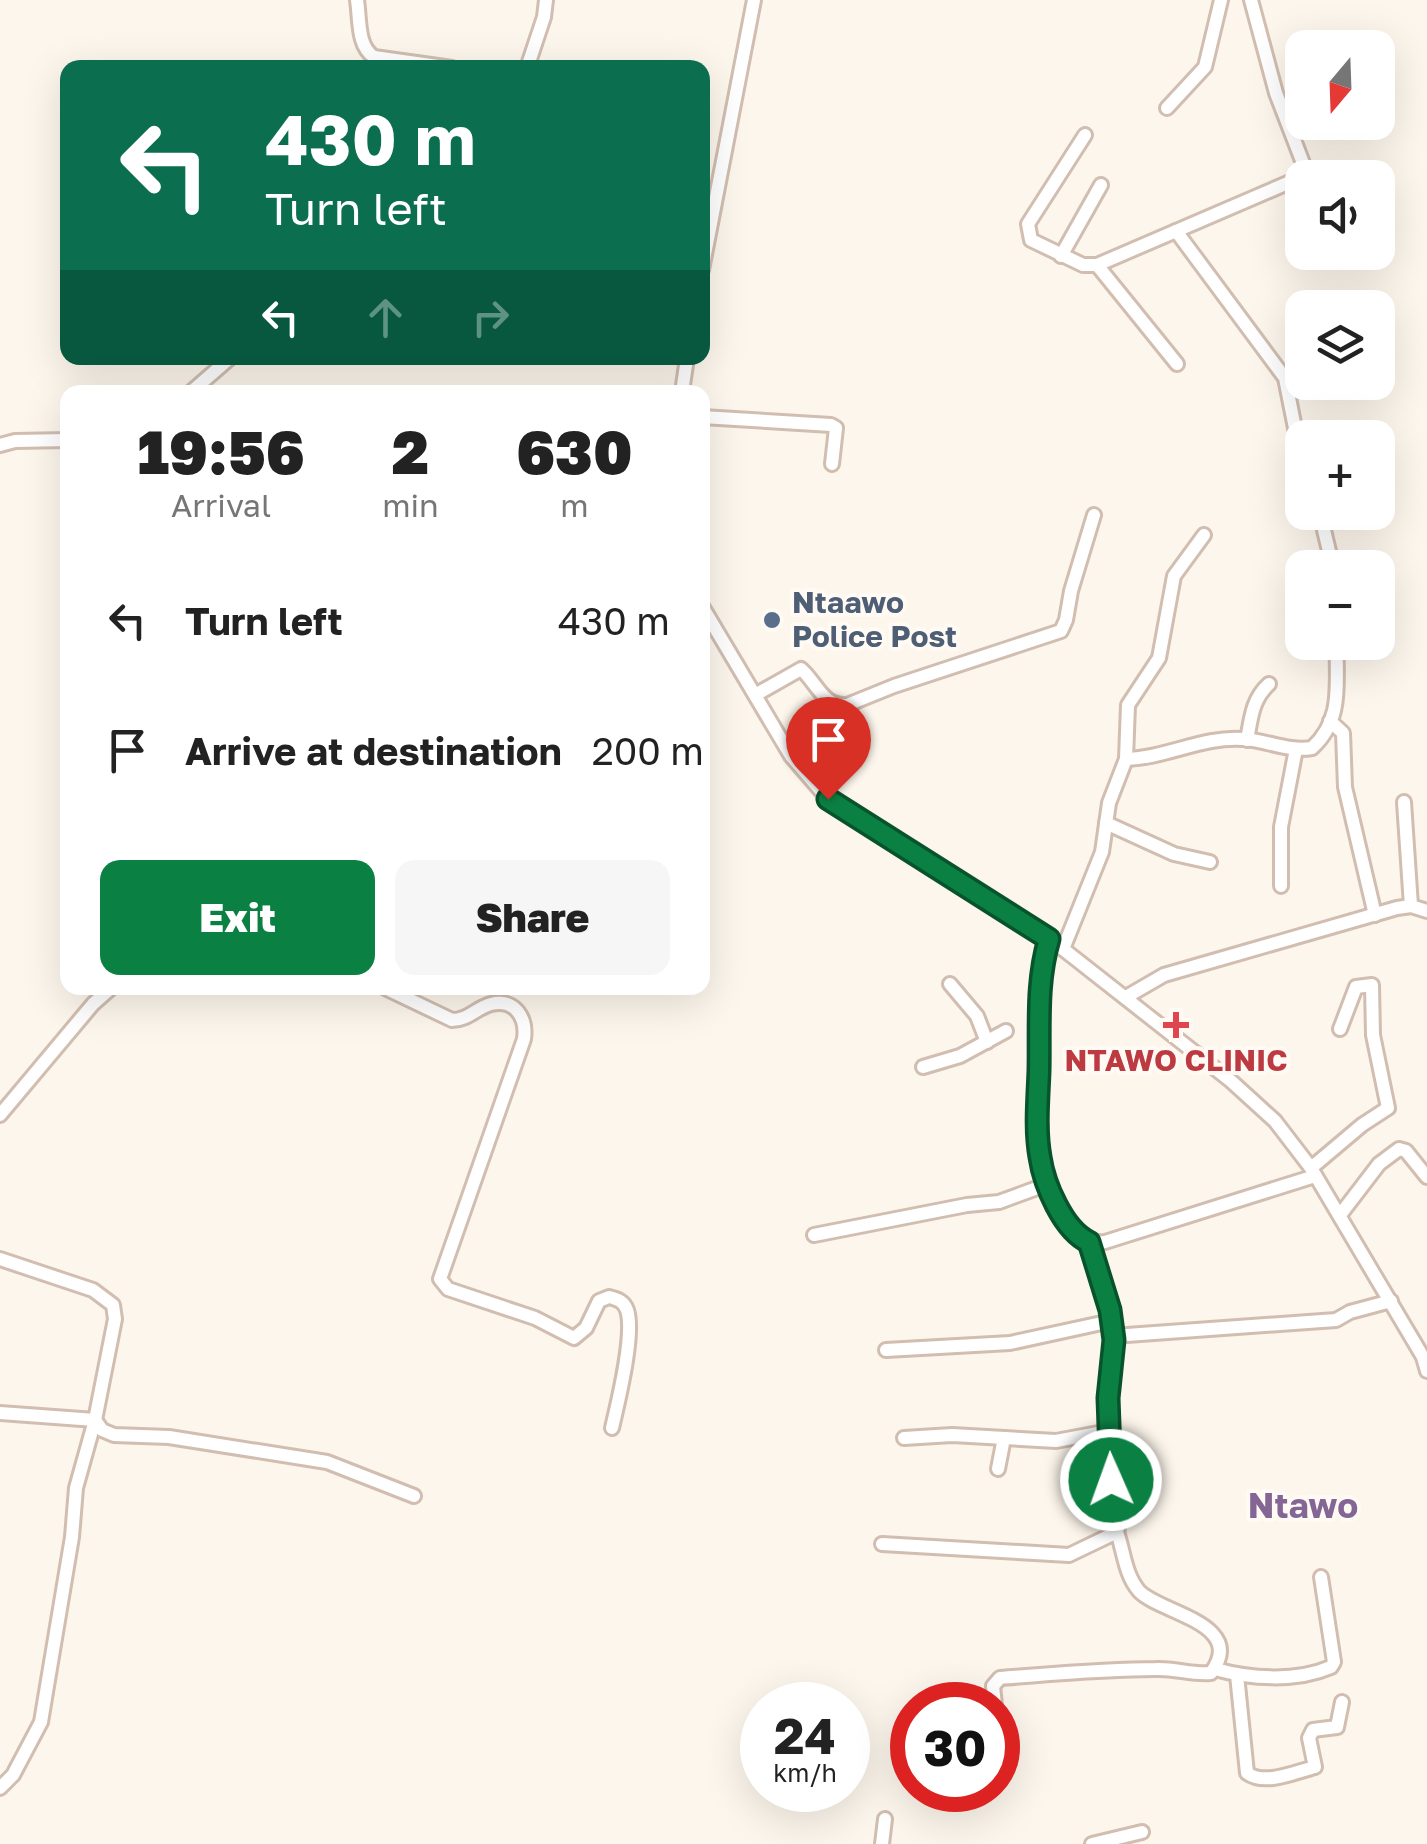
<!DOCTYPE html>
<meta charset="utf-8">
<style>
:root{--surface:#fff;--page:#f6f6f6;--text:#222;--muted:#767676;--accent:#0b8043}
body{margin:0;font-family:"Golos Text",sans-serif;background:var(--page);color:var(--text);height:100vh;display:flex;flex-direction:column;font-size:38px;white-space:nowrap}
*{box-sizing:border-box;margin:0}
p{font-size:32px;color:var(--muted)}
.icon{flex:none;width:55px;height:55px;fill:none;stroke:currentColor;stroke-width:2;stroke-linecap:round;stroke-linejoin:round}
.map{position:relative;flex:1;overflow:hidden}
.sheet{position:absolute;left:60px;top:385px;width:650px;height:610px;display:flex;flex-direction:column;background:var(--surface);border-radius:20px;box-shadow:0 10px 40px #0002}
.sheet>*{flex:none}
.hud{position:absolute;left:60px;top:60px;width:650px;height:305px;border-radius:20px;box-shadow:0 10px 40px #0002;background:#0b6e4f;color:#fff;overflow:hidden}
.needle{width:65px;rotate:199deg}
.tools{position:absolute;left:1285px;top:30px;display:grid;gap:20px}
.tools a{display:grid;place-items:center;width:110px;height:110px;border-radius:20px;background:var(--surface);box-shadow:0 10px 40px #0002;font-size:50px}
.speed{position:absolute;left:740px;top:1682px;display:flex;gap:20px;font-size:50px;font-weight:700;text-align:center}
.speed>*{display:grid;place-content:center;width:130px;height:130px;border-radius:50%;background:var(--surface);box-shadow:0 10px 40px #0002;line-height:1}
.speed small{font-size:25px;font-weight:400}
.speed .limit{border:15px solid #d22;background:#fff;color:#111}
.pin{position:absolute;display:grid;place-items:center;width:85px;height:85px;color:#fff;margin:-102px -42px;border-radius:50% 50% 50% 0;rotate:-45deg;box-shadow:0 0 10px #0007}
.pin .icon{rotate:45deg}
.me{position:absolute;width:110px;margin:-55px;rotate:358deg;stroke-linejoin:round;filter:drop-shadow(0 0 8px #0008)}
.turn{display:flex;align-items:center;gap:35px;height:210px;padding:0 40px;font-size:45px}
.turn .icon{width:130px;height:130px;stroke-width:2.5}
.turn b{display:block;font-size:70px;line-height:85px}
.lanes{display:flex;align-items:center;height:95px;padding:0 40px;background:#0003;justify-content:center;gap:50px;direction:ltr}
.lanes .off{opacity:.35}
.eta{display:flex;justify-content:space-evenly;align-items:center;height:170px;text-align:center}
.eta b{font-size:60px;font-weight:800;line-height:70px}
.button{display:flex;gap:20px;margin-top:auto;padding:20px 40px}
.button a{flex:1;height:115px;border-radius:20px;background:var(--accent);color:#fff;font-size:40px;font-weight:800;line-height:115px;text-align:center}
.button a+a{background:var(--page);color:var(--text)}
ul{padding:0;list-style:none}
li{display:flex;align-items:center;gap:30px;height:130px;padding:0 40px}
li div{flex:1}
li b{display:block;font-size:38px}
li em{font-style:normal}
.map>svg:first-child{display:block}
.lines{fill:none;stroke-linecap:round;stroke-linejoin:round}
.minor-casing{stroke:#d1beb0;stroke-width:18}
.minor{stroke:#fff;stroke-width:12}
.route-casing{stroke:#07532c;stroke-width:25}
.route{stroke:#0b8043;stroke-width:18}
.service-dot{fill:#5c6f8a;stroke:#fffaf3;stroke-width:4}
.health-dot{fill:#e0444e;stroke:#fffaf3;stroke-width:4}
.labels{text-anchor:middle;stroke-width:8;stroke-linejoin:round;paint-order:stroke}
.service-label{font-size:30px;font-weight:bold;fill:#4e5e75;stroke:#fffaf3;text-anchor:start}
.health-label{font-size:30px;font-weight:bold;fill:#be3a42;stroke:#fffaf3}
.quarter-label{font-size:35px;font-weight:bold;fill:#846695;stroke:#fffaf3}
</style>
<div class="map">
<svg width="1427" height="1844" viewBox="0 0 1427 1844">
<rect width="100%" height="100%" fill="#fdf6ec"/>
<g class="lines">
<!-- minor casing -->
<g class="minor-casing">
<g id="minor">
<path d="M357 0C360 19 357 46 374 57L452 68"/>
<path d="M1251 0 1276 93 1306 171"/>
<path d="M527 68 544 17 546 0"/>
<path d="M1167 108 1205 67 1221 0"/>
<path d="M1085 135 1028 224 1031 240 1083 265H1097L1290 182"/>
<path d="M1176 231 1285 378 1296 433 1302 447"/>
<path d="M1061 256 1101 185"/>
<path d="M1097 265 1177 364"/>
<path d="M702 270 754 0"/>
<path d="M191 392 230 358"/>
<path d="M682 392 687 358"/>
<path d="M702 417 831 425 836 428 832 464"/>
<path d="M0 445 15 441 68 440"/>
<path d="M1378 512 1380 514"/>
<path d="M1324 530 1333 568"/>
<path d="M702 606 791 756 828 799 1008 910 1063 949 1231 1081 1275 1121 1311 1168 1423 1357 1427 1371"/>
<path d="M755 695 801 669C817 683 823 707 847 705L894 686 1061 631 1066 620 1071 591 1094 515"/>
<path d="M1330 721 1343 733 1345 787 1375 915"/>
<path d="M1247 740C1251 719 1252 699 1269 684"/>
<path d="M1126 759C1166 758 1203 736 1243 739 1266 740 1288 752 1312 748 1345 718 1335 680 1337 642"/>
<path d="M1404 802 1411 906"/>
<path d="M1106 823 1174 854 1210 862"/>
<path d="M1281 886V827L1296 749"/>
<path d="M1049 939C1036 983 1040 1026 1039 1071 1038 1099 1035 1129 1040 1157 1045 1188 1068 1247 1105 1242L1315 1176"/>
<path d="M1063 949 1102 852 1109 803 1126 759 1128 705 1159 658 1174 576 1204 535"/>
<path d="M950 984 977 1016 987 1042"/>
<path d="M385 988 452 1020C468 1020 476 1008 491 1004 515 998 527 1018 524 1039L440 1279 448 1289 535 1318 574 1338 586 1328 599 1301 609 1297C617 1299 624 1301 627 1310 635 1334 618 1402 612 1428"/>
<path d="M1126 997 1164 975 1397 908 1411 906 1427 911"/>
<path d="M923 1067 960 1056 1006 1031"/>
<path d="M0 1115 93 1004 111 988"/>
<path d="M1311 1168 1362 1125 1388 1108 1373 1035 1372 985 1356 987 1340 1029"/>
<path d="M1340 1215 1379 1164 1399 1149 1406 1151 1427 1177"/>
<path d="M814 1235 967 1205 999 1202 1048 1184"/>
<path d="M0 1259 93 1290 113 1305 115 1319 95 1420 76 1488 72 1537 41 1722 13 1775 0 1788"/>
<path d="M1113 1336 1336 1320 1350 1312 1391 1301"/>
<path d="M886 1350 1010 1343 1111 1321"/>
<path d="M0 1413 95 1420 102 1430 114 1435 169 1437 327 1462 414 1496"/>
<path d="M904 1438 952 1435 1056 1441 1109 1431"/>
<path d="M998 1469 1004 1438"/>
<path d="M882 1544 1069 1555 1117 1532 1120 1519 1111 1480 1108 1398 1113 1340 1110 1310 1089 1242"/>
<path d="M1215 1669C1251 1679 1296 1682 1331 1667L1334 1662 1321 1577"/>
<path d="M1237 1675 1247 1773C1265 1786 1295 1772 1315 1767L1309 1738 1313 1730 1337 1727 1342 1702"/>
<path d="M995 1705 993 1686 1000 1678C1053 1674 1104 1669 1156 1669 1175 1668 1192 1675 1211 1673 1248 1623 1159 1613 1139 1591 1125 1575 1124 1552 1117 1532"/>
<path d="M998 1732 1000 1759"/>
<path d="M882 1844 885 1819"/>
<path d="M1092 1844 1142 1832"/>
</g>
</g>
<!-- minor -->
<use href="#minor" class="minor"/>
</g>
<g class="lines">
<!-- route casing -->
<g class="route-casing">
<path id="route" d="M828 799 1049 939C1036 983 1040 1026 1039 1071 1038 1099 1035 1129 1040 1157 1044 1184 1063 1230 1089 1242L1110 1310 1114 1340 1108 1398 1111 1480"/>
</g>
<!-- route -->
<use href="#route" class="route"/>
</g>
<!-- markers -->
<circle class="service-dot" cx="772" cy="620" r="10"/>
<path class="health-dot" d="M1171 1010h10v10h10v10h-10v10h-10v-10h-10v-10h10z"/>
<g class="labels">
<!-- service labels -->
<g class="service-label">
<text x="792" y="613">Ntaawo<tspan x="792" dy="34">Police Post</tspan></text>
</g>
<!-- health labels -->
<g class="health-label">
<text x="1176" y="1071">NTAWO CLINIC</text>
</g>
<!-- quarter labels -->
<g class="quarter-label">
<text x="1303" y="1518">Ntawo</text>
</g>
</g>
</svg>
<div class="tools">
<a><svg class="needle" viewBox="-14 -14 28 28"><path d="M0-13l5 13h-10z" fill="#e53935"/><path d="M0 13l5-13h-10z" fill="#767676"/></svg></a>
<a><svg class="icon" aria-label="sound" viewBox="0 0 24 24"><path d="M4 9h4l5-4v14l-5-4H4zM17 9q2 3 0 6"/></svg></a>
<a><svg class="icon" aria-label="layers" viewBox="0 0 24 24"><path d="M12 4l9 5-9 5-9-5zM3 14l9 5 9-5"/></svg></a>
<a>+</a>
<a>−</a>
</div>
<div class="speed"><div>24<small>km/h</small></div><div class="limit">30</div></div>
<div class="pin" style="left:828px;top:799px;background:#d93025"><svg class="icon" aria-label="arrive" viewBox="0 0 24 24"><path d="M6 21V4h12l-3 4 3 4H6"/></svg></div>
<svg class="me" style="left:1111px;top:1480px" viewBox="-20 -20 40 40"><circle r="17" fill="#0b8043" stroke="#fff" stroke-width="3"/><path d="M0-11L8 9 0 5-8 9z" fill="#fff"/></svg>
<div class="hud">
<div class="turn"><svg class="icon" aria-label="left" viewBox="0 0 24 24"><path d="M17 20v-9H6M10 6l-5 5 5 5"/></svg><div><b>430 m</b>Turn left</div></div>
<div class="lanes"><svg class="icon" aria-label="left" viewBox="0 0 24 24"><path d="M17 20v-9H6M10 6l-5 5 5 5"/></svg><svg class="icon off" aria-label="ahead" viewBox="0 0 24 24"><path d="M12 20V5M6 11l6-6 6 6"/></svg><svg class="icon off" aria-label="right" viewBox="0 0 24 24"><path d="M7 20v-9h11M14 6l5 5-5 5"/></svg></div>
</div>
<section class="sheet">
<div class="eta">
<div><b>19:56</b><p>Arrival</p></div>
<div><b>2</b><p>min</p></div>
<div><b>630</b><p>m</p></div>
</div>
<ul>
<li><svg class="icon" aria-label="left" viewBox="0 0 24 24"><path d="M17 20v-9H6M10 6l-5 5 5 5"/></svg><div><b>Turn left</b></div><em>430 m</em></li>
<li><svg class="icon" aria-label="arrive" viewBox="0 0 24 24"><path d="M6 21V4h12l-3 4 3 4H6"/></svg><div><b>Arrive at destination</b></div><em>200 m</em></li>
</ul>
<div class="button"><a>Exit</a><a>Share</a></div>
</section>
</div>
